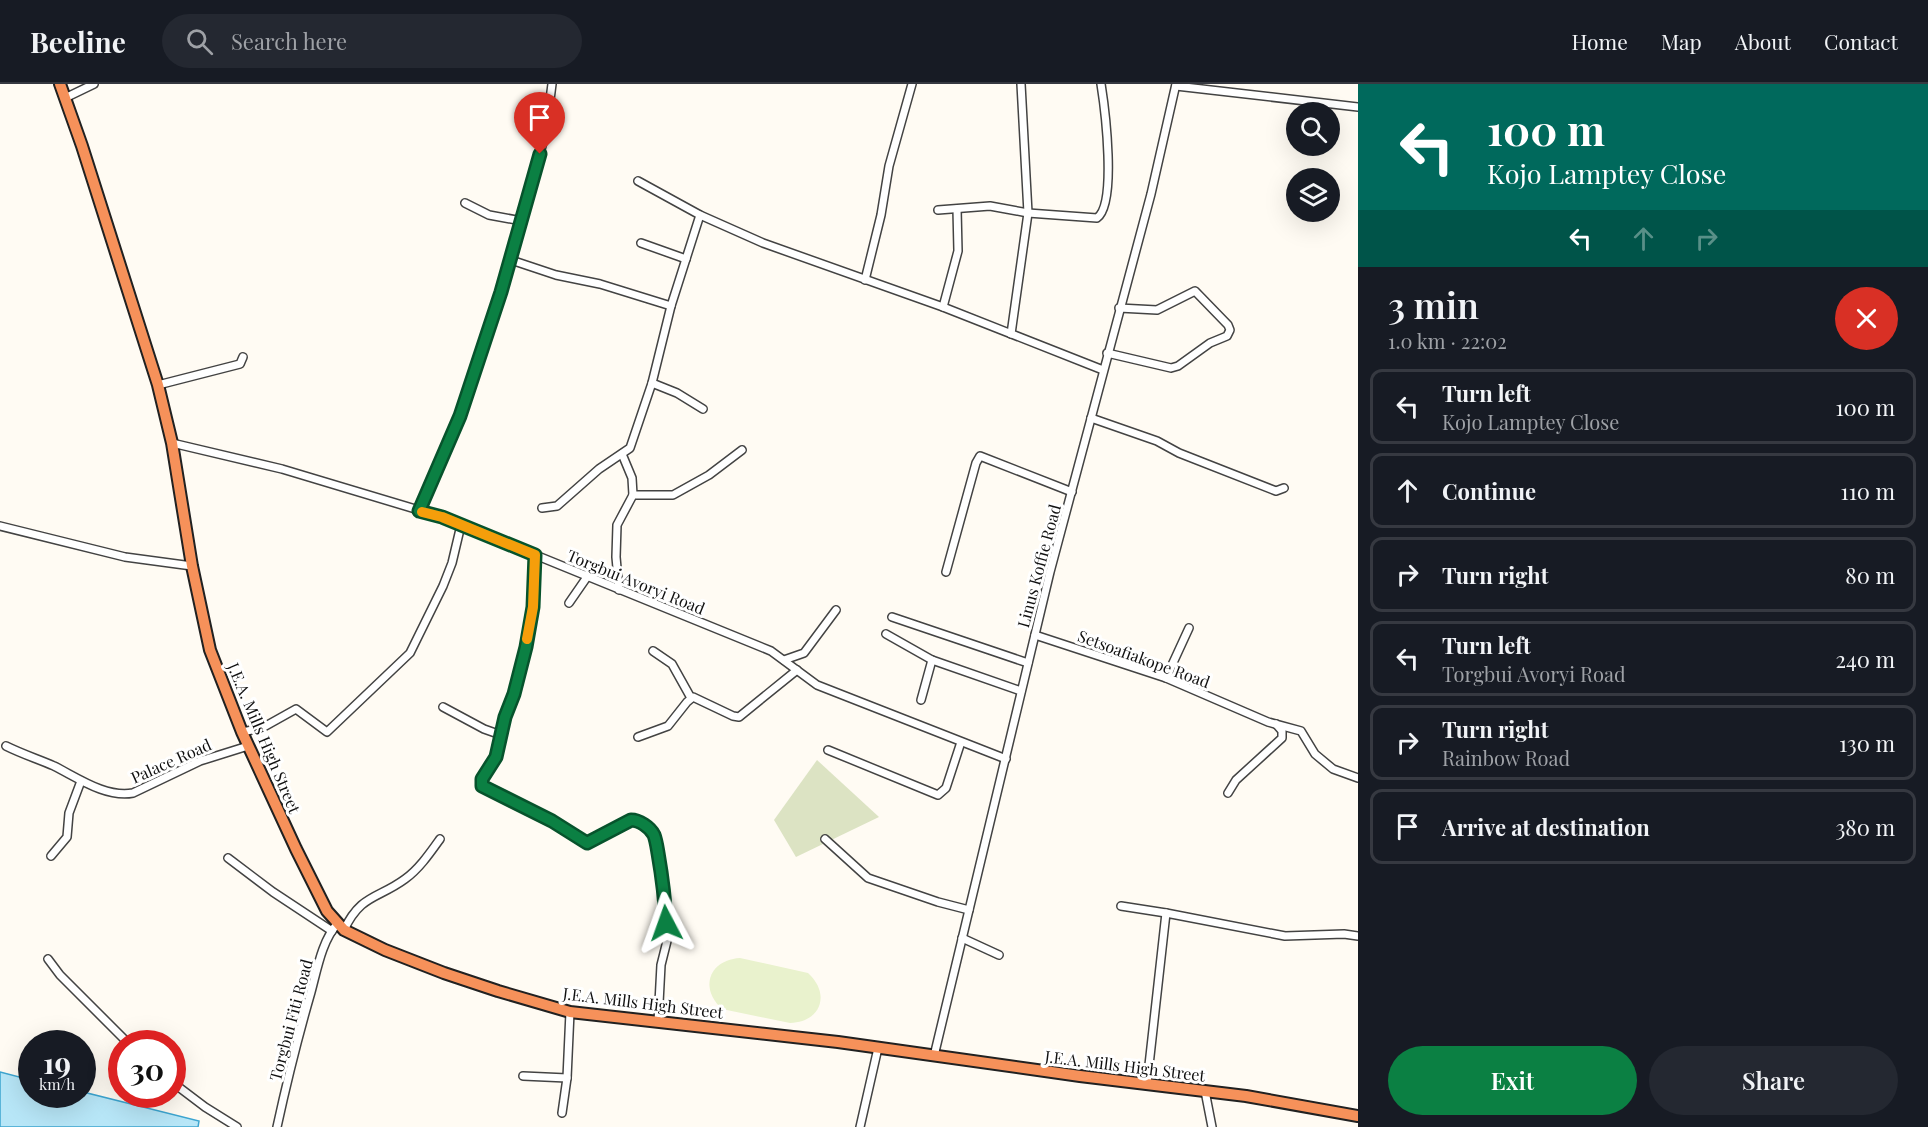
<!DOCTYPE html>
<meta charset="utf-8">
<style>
:root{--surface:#171b24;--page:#242831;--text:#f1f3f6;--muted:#9ea1a6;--line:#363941;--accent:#0b8043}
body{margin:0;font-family:"Playfair Display",serif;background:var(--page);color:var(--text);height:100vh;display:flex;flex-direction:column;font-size:22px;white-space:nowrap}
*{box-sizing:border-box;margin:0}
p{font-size:20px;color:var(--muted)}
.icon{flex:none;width:33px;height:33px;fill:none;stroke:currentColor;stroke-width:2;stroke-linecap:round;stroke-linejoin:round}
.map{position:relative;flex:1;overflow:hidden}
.drawer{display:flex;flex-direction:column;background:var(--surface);width:570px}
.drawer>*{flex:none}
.guide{background:#00695c;color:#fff;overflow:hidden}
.controls{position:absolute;left:1286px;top:18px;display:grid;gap:12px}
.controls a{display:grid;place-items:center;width:54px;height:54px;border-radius:50%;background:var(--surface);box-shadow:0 6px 24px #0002;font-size:30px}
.speed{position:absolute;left:18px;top:946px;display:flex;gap:12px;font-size:30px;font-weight:700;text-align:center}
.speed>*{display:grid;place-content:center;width:78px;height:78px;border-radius:50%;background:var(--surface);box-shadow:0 6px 24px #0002;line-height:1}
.speed small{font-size:15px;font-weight:400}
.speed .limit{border:9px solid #d22;background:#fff;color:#111}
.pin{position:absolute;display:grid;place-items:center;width:51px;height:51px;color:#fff;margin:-62px -26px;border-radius:50% 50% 50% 0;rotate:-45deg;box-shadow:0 0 6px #0007}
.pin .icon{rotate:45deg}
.me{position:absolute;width:66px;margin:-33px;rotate:356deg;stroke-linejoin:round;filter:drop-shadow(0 0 4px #0008)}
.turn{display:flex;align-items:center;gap:21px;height:126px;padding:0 30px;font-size:27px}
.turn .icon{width:78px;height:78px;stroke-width:2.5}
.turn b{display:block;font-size:42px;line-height:51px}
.lanes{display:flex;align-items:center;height:57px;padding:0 30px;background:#0003;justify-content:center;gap:30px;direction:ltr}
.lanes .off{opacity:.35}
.round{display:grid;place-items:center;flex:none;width:63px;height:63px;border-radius:32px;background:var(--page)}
.head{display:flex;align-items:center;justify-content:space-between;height:102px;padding:0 30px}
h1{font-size:36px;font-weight:600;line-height:45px}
.primary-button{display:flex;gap:12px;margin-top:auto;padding:12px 30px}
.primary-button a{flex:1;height:69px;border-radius:36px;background:var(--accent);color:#fff;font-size:24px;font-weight:600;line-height:69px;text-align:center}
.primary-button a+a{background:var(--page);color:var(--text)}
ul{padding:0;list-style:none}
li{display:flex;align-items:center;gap:18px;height:75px;margin:0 12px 9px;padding:0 18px;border:3px solid var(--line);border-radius:12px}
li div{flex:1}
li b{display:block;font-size:22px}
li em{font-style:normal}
header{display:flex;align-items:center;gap:36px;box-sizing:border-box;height:84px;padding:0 30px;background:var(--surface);border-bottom:2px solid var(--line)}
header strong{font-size:28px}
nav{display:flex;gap:33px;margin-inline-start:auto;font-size:21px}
.search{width:420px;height:54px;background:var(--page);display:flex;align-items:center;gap:15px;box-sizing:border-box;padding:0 21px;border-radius:33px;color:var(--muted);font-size:22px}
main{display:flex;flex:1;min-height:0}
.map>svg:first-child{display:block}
.cemetery{fill:#dce3c3}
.pitch{fill:#e9f2cd}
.water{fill:#b7e6f7;stroke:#3da5d0;stroke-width:1.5}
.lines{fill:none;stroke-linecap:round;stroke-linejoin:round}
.minor-casing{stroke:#434343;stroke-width:10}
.highway-casing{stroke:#212121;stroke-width:14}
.minor{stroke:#fff;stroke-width:7}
.highway{stroke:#f6915a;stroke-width:10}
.route-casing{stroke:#07532c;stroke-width:15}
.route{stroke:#0b8043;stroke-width:10}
.slow{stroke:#f59e0b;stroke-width:10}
.labels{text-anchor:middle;stroke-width:6;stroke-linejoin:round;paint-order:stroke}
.street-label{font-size:16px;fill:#101010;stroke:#fff}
</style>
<header>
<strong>Beeline</strong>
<div class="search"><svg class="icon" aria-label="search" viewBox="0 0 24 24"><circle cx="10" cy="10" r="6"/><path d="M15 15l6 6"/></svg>Search here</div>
<nav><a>Home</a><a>Map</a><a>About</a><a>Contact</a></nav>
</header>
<main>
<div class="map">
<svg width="1358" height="1043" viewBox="0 0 1358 1043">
<rect width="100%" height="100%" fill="#fffbf3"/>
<!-- cemetery -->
<path class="cemetery" d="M817 676 879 733 796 773 774 736Z"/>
<!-- pitch -->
<path class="pitch" d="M740 874 808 889C831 910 821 938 790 939L722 925C699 904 709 876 740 874Z"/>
<!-- water -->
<path class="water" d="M0 988 31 996 32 1011H82L83 1008 199 1037 198 1043H0Z"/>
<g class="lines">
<!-- minor casing -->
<g class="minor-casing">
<g id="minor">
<path d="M1176 2 1358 23"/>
<path d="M65 14 94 0"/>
<path d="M638 97 700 131 763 159 943 223 1103 286"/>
<path d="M465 119 489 131 522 137"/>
<path d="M938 126 990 122 1028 129 1097 134C1117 120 1105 25 1101 0"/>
<path d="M641 159 686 175"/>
<path d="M511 176 556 191 600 200 671 222"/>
<path d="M865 196 881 131 889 82 912 0"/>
<path d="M943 223 958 167 957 125"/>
<path d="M1011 250 1028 129 1021 0"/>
<path d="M1107 269 1171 284 1178 282 1210 259 1227 252 1230 246 1228 241 1195 207 1157 226 1119 224"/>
<path d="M652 299 677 309 703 325"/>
<path d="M158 301 240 280 243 273"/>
<path d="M1091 334 1157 357 1179 369 1276 407 1284 404"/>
<path d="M172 359 282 385 442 433 771 567 817 601 1006 675"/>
<path d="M622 370 632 394 633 411"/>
<path d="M542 424 557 422 599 385 630 364 652 299 671 222 700 131"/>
<path d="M419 427 460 332 496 225 522 137 546 47 552 0"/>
<path d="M0 442 125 473 192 482"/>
<path d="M535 471 533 523 526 563 514 610 505 633 496 673 482 695 481 702 552 737 587 759 631 736H636L652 748 664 802 667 857 661 881 658 938"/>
<path d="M946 488 976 379 980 372 1072 408"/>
<path d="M619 506 616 473 617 441 633 411H673L709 391 742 366"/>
<path d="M569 519 587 493"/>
<path d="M892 533 1028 579"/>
<path d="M886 550 932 576 1021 607"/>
<path d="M1035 551 1166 594 1268 638 1301 647 1315 670 1333 685 1358 694"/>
<path d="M653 567 672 580 691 614"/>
<path d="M784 576 804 569 836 526"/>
<path d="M1166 594 1189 544"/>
<path d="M921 616 932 576"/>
<path d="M443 623 484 645 501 651"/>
<path d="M242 648 262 644 296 625 327 648 410 569 443 502 452 479 461 441"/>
<path d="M638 653 668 642 687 618 693 613 733 632 739 633 797 586"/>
<path d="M6 662C22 670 38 675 54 682 78 694 106 714 133 709L200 677 248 662"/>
<path d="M828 666 938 711 946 704 961 658"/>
<path d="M1228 709 1236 696 1282 654V647L1276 640"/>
<path d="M825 755 868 794 938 818 969 826"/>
<path d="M51 772 67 753 69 729 81 697"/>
<path d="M228 774 273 808 332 847"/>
<path d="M1121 822 1166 829"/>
<path d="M344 846C361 810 378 815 405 795 419 785 430 769 440 755"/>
<path d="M962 854 999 871"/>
<path d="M48 875 60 891 129 960"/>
<path d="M934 972 1050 488 1151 110 1176 0"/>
<path d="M523 992 567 994"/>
<path d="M172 998 205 1023 237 1043"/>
<path d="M1147 999 1166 829 1285 852 1344 850 1358 852"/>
<path d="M1205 1007 1212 1043"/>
<path d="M562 1029 567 994 570 928"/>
<path d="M277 1043C287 997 298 953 311 908 317 886 322 856 338 839"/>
<path d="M860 1043 878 964"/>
</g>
</g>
<!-- highway casing -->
<g class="highway-casing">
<path id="highway" d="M60 0 82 62 158 301 172 359 192 482 210 566 242 648 296 765 327 827 344 846 385 866 444 889 498 907 570 928 838 958 1080 992 1246 1012 1358 1032"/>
</g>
<!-- minor -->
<use href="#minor" class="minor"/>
<!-- highway -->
<use href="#highway" class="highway"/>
</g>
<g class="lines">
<!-- route casing -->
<g class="route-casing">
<path id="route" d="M540 70 501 208 460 332 419 427 442 433 535 471 533 523 526 563 514 610 505 633 496 673 482 695V702L552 737 587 759 631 736C639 736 650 743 654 751 656 756 657 763 658 769 662 792 665 815 666 839"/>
</g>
<!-- route -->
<use href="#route" class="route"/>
<!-- slow -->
<path class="slow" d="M422 428 442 433 535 471 533 523 527 555"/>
</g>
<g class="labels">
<!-- street labels -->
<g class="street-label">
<text transform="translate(1039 482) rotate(-75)" y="6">Linus Koffie Road</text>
<text transform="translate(636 498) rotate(22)" y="6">Torgbui Avoryi Road</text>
<text transform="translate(1144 575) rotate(20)" y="6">Setsoafiakope Road</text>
<text transform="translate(264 654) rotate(67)" y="6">J.E.A. Mills High Street</text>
<text transform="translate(171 677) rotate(-24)" y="6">Palace Road</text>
<text transform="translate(643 919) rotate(7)" y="6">J.E.A. Mills High Street</text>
<text transform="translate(291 936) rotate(-75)" y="6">Torgbui Fiti Road</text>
<text transform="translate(1125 982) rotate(7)" y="6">J.E.A. Mills High Street</text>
</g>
</g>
</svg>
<div class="controls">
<a><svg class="icon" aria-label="search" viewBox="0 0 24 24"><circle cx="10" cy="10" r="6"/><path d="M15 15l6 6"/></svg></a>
<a><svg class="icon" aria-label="layers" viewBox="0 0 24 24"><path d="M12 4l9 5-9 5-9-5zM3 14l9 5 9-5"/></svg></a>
</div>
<div class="speed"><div>19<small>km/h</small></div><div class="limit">30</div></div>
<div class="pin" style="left:540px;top:70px;background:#d93025"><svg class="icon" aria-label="arrive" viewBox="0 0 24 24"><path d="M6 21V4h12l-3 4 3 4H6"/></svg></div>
<svg class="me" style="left:666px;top:839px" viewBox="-20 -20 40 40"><path d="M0-17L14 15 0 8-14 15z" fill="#0b8043" stroke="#fff" stroke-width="4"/></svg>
</div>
<section class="drawer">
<div class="guide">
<div class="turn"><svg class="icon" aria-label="left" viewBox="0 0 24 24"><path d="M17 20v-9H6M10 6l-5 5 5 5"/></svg><div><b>100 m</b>Kojo Lamptey Close</div></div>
<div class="lanes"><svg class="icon" aria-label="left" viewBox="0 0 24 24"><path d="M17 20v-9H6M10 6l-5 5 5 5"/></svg><svg class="icon off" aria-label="ahead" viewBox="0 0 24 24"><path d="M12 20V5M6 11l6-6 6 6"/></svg><svg class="icon off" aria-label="right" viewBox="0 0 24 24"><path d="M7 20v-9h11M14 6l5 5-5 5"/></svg></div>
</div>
<div class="head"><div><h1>3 min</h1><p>1.0 km · 22:02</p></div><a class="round" style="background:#d93025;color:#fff"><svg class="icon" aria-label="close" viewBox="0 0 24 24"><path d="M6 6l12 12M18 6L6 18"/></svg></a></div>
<ul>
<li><svg class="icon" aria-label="left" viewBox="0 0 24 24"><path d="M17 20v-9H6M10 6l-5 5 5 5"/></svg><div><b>Turn left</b><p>Kojo Lamptey Close</p></div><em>100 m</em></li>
<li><svg class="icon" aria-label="ahead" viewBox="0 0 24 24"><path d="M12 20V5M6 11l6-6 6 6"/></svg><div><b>Continue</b></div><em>110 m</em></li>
<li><svg class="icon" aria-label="right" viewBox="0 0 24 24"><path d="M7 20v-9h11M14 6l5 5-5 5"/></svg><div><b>Turn right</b></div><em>80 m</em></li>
<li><svg class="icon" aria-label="left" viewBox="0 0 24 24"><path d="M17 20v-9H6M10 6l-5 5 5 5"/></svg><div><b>Turn left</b><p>Torgbui Avoryi Road</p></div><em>240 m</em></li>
<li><svg class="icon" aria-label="right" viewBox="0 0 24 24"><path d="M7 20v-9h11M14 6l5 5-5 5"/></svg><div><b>Turn right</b><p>Rainbow Road</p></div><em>130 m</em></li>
<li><svg class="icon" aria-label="arrive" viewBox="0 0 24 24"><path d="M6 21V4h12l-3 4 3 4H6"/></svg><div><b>Arrive at destination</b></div><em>380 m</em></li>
</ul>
<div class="primary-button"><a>Exit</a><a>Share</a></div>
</section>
</main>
